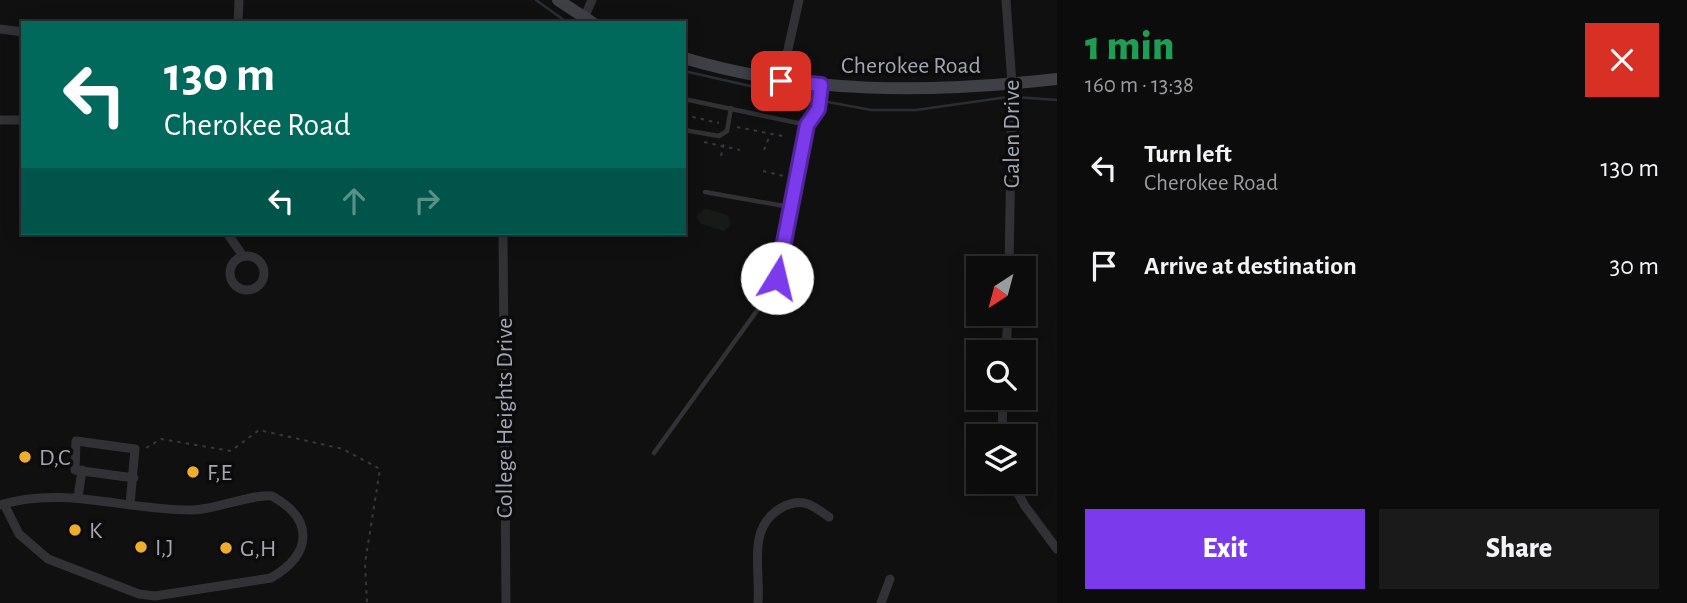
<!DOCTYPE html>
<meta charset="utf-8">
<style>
:root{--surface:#0c0c0d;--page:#1a1a1b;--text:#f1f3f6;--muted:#9a9b9d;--line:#2c2c2e;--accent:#7c3aed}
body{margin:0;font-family:"Alegreya Sans",sans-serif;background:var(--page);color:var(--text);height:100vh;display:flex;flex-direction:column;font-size:26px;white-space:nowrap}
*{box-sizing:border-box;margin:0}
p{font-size:23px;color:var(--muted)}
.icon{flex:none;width:38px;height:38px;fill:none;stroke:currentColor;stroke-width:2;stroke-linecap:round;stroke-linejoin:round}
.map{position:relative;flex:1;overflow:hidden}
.panel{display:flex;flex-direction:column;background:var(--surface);width:630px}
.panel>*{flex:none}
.top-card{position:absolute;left:21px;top:21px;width:665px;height:214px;border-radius:0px;box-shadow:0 4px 18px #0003,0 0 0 2px var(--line);background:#00695c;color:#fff;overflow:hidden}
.needle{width:46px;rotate:216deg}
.tools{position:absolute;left:966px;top:256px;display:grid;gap:14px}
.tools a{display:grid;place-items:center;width:70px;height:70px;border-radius:0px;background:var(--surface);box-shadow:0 4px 18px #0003,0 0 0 2px var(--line);font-size:35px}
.pin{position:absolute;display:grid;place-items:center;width:60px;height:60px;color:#fff;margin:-30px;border-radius:14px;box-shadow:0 4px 10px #0006}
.me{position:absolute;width:77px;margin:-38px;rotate:9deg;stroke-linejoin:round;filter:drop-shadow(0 0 5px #0008)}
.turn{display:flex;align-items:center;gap:24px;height:147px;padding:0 28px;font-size:32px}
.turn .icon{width:91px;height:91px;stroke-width:2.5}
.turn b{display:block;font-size:49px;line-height:60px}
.lanes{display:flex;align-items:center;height:66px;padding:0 28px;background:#0003;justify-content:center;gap:35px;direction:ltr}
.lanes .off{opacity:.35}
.round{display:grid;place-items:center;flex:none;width:74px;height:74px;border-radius:0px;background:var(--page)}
.overview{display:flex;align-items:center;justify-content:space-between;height:119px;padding:0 28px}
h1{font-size:42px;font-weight:800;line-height:52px;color:#1e9e55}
.cta{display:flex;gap:14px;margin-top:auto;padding:14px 28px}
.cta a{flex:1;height:80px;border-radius:0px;background:var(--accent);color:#fff;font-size:28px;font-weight:800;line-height:80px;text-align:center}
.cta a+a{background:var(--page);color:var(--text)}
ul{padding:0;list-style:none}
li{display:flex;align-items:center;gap:21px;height:98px;padding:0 28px}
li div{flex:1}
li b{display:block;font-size:26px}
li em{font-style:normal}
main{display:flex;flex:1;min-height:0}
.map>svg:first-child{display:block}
.green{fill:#161b17}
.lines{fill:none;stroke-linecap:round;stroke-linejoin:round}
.stream{stroke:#272e34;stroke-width:2.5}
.path{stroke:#37383d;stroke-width:2;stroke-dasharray:3.5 5;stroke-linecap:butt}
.lane{stroke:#313136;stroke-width:4.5}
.street{stroke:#313136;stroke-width:9}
.secondary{stroke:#3f4046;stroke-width:12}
.route-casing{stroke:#51269a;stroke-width:18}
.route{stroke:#7c3aed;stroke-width:12}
.poi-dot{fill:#eead2b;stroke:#0b0b0c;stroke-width:2.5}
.labels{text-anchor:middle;stroke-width:7;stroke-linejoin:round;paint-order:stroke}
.street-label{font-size:24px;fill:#a1a6b2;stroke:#0b0b0c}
.poi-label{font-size:24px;fill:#a1a6b2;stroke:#0b0b0c;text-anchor:start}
</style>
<main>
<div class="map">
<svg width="1057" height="603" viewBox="0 0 1057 603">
<rect width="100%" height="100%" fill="#101011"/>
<!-- green -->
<path class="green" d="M705 208 729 216 730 226 723 231 701 224 696 216Z"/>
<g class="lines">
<!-- stream -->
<g class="stream">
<path d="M536 0 568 23"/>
<path d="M684 71 812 100"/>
<path d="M1015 97 1057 100"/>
<path d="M828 102 871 110H916L1008 97"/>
</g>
<!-- path -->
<g class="path">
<path d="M684 115 719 123"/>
<path d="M737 127 787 137"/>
<path d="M704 142 740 150"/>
<path d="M764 150 770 135"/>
<path d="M721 156 724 143"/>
<path d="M763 171 788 177"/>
<path d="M146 448 161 439 231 451 259 430 343 449 380 469 365 563 367 603"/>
</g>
<!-- lane -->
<g class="lane">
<path d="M684 99 807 125"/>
<path d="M684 130 719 136 727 131 731 108"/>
<path d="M705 192 790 207"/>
<path d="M654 453 769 294 777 278 807 125 818 109 821 86"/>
</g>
<!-- street -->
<g class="street">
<path d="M1006 0 1012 84 1009 268"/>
<path d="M584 18 592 0"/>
<path d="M238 23 239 0"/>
<path d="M0 29 23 32"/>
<path d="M781 81 799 0"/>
<path d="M0 120H23"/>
<path d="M227 233 243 256"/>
<path d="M503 233 506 603"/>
<circle cx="247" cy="273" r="17"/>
<path d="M1006 352 1008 313"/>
<path d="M1002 436 1003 397"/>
<path d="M1011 481 1025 506 1057 549"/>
<path d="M78 497 82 470"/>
<path d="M130 504 135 449 76 441 75 470 134 478"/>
<path d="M0 505C65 485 127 511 193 510 218 509 251 494 272 496 315 520 312 554 271 578L155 596 139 594 48 559 19 534 4 504"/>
<path d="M758 603C761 570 746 528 781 508 802 497 811 504 829 517"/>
<path d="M881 603 890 579"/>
</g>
<!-- secondary -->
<g class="secondary">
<path d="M558 0 593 23"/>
<path d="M684 58C807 95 931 93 1057 79"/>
</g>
</g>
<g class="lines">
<!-- route casing -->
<g class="route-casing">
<path id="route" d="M777 278 807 125 818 109 821 85 781 81"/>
</g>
<!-- route -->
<use href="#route" class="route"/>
</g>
<!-- markers -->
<g class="poi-dot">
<circle cx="25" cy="457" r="7"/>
<circle cx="193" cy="472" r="7"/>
<circle cx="75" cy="530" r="7"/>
<circle cx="141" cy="547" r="7"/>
<circle cx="226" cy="548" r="7"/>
</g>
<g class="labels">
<!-- street labels -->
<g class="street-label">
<text x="911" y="73">Cherokee Road</text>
<text transform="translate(1011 134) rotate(-90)" y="8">Galen Drive</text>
<text transform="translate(504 418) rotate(-90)" y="8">College Heights Drive</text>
</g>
<!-- poi labels -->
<g class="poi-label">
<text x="39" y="465">D,C</text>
<text x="207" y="480">F,E</text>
<text x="89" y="538">K</text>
<text x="155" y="555">I,J</text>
<text x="240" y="556">G,H</text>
</g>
</g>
</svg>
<div class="tools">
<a><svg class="needle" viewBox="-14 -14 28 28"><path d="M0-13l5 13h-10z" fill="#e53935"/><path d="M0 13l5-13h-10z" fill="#9a9b9d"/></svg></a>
<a><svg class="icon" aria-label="search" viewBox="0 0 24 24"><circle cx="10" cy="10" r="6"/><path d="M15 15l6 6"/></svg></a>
<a><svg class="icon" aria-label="layers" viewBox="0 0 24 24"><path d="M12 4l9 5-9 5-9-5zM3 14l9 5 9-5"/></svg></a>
</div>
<div class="pin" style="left:781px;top:81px;background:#d93025"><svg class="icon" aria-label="arrive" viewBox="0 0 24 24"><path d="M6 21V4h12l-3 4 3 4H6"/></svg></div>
<svg class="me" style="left:777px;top:278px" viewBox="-20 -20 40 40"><circle r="19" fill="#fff"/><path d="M0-13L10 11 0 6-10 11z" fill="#7c3aed"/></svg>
<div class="top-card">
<div class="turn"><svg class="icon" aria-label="left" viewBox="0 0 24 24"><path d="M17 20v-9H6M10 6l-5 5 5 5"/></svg><div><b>130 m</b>Cherokee Road</div></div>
<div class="lanes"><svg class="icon" aria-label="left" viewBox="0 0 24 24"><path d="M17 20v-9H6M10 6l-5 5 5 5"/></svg><svg class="icon off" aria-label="ahead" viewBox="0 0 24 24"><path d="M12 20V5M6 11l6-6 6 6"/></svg><svg class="icon off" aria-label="right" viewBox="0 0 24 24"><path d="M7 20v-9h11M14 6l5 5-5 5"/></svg></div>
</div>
</div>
<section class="panel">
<div class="overview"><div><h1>1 min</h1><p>160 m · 13:38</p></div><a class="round" style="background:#d93025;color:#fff"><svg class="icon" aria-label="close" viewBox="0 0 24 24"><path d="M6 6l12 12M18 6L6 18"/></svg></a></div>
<ul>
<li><svg class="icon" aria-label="left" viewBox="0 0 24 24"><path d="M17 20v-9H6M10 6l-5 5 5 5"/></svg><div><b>Turn left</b><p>Cherokee Road</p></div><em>130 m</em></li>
<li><svg class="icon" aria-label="arrive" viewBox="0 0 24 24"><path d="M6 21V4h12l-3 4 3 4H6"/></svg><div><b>Arrive at destination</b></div><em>30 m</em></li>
</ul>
<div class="cta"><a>Exit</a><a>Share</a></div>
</section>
</main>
